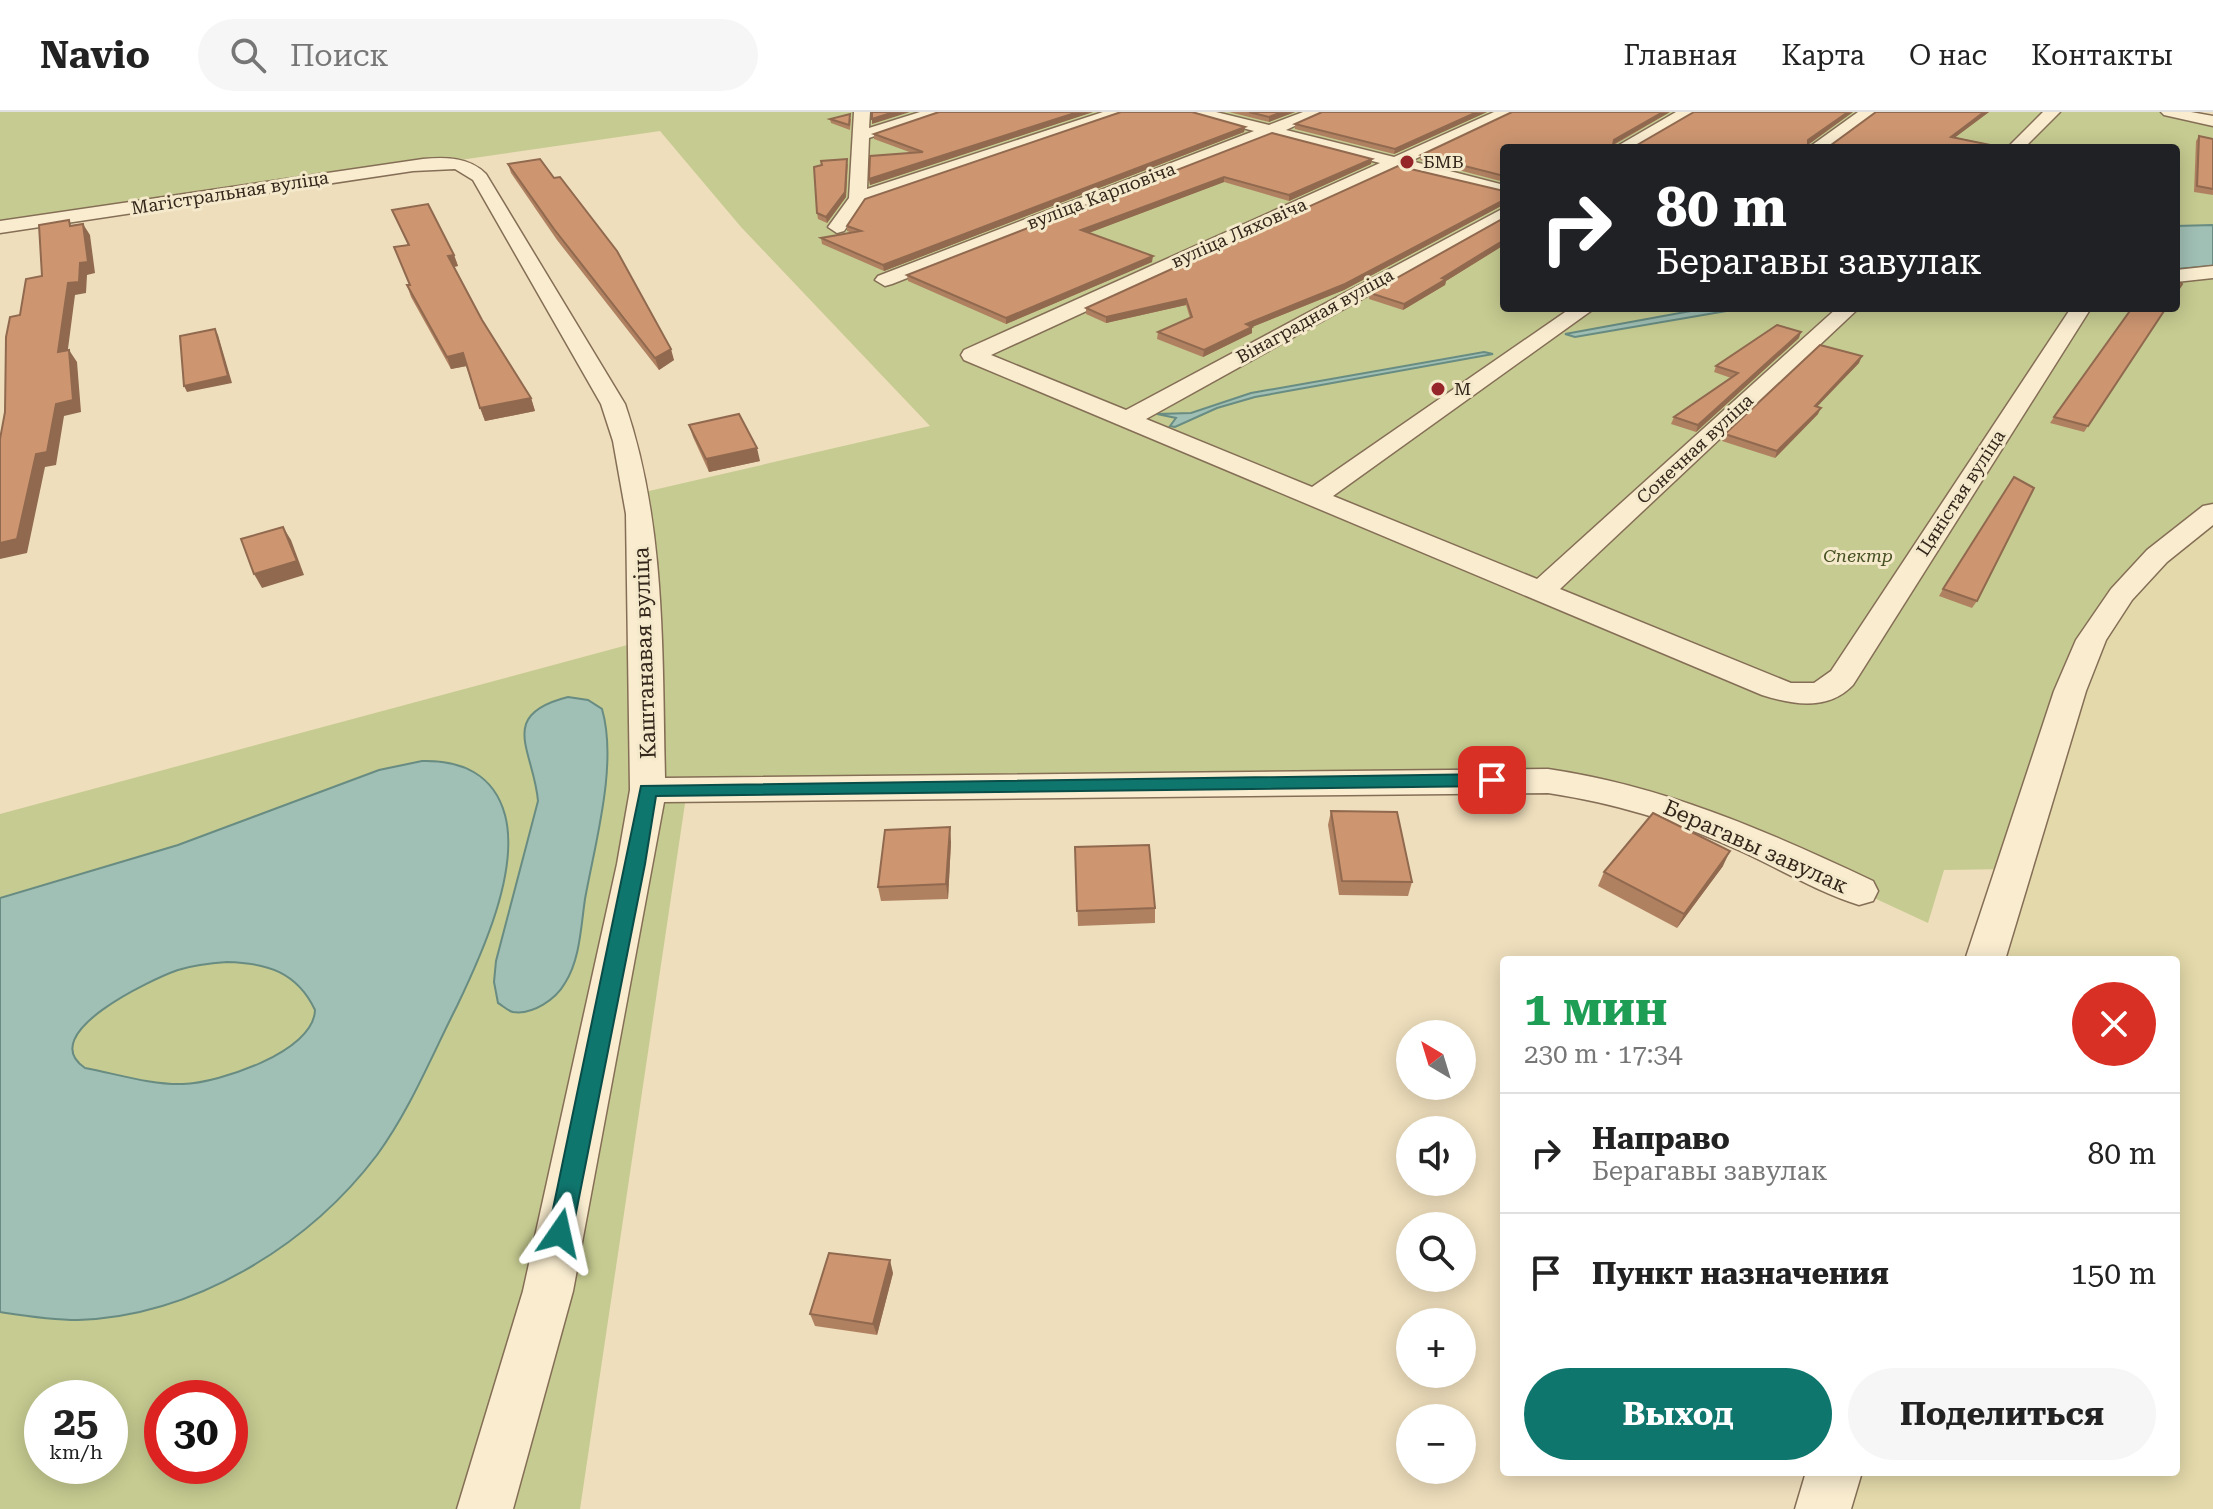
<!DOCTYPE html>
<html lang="ru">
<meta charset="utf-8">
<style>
:root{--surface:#fff;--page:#f6f6f6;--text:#222;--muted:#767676;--line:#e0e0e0;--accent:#0f766e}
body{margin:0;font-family:"Roboto Serif",serif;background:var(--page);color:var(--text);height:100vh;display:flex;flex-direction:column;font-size:30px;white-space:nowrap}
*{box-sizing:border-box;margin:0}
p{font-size:26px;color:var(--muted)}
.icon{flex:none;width:44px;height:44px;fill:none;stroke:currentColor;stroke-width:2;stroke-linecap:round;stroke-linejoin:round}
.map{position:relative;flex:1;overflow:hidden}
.drawer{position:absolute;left:1500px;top:844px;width:680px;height:520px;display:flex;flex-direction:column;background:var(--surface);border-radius:8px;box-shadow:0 4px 20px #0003}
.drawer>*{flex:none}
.guide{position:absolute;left:1500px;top:32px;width:680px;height:168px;border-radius:8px;box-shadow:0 4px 20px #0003;background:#202124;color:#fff;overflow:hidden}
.needle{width:52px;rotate:322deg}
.tools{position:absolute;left:1396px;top:908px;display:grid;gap:16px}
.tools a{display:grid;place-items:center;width:80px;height:80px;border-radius:50%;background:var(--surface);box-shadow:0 4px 20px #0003;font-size:40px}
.speed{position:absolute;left:24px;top:1268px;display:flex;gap:16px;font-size:40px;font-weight:700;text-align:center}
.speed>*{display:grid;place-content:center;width:104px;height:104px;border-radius:50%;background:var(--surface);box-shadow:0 4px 20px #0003;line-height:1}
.speed small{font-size:20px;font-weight:400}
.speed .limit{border:12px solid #d22;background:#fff;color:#111}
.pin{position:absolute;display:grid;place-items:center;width:68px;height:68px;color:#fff;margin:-34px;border-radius:16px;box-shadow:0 4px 12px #0006}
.me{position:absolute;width:88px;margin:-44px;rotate:11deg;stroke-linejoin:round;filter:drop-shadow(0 0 6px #0008)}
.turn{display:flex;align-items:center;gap:28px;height:168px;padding:0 24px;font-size:36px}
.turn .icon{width:104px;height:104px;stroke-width:2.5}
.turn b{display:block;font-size:56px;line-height:68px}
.round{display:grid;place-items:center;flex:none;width:84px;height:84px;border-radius:42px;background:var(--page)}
.summary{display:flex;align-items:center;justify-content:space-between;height:136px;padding:0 24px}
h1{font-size:48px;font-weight:700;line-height:60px;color:#1e9e55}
.button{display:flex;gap:16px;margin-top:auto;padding:16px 24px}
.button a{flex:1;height:92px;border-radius:48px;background:var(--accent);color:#fff;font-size:32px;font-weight:700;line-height:92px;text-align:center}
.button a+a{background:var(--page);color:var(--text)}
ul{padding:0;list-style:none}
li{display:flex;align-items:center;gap:24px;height:120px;padding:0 24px;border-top:2px solid var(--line)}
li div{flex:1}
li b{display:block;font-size:30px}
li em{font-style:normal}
header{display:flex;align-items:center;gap:48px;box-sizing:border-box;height:112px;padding:0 40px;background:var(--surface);border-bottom:2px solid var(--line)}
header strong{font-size:38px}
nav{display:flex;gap:44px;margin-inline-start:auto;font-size:28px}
.search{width:560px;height:72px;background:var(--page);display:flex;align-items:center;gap:20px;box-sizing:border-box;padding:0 28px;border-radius:44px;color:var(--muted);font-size:30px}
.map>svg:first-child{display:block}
.farmland{fill:#e3d9aa}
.green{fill:#c6cb91;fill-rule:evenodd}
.water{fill:#a0bfb5;stroke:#688c82;stroke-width:2;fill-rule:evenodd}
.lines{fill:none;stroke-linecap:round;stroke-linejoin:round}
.minor-casing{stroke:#856e56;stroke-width:3}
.minor{fill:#f9eccf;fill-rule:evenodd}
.wall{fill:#b08161}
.shaded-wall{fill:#90694f}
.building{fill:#cd9671;stroke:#90694f;stroke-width:2}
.route{fill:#0f766e;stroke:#0a4d48;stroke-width:2}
.poi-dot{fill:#952528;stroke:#f5e9cc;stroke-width:3}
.labels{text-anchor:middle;stroke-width:6;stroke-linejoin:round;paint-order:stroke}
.far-poi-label{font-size:18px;fill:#34271b;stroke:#f5e9cc;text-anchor:start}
.far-street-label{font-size:18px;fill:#34271b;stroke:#f5e9cc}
.far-park-label{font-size:18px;font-style:italic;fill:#465121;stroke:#f5e9cc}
.street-label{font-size:22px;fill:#34271b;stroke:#f5e9cc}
</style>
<header>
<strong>Navio</strong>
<div class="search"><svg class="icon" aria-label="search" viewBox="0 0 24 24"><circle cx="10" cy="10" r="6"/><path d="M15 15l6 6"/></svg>Поиск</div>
<nav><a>Главная</a><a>Карта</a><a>О нас</a><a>Контакты</a></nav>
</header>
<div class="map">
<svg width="2213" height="1397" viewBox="0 0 2213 1397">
<rect width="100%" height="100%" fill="#eedebc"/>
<!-- farmland -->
<path class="farmland" d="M2213 400V1397H1823L1834 1360H2176V848H1985L2091 528Z"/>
<!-- green -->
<path class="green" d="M0 0H2169L2213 7V400L2121 483 2007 757 1944 758 1928 811 1859 779 1621 680 687 678 580 1397H0V702L646 528 636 382 930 314 741 115 660 19 0 115ZM1504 36H2176V196H1504ZM42 1286H110V1354H42ZM162 1286H230V1354H162Z"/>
<!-- water -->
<g class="water">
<path d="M2213 113V154L2176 157V114Z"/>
<path d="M1707 196H1744L1575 225 1565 222Z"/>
<path d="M1484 240 1493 242 1255 285 1217 296 1175 315 1170 314 1176 306 1157 302 1191 301 1251 281Z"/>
<path d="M568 585 588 588 602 597C618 652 595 731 585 787 581 814 580 848 565 871 556 887 533 903 513 900 508 899 502 893 498 891L494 870 496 849 538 689C534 639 496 603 568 585Z"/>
<path d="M422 649C461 648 494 662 505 703 520 759 481 844 457 894 432 943 410 998 377 1043 308 1134 194 1204 78 1208 51 1208 26 1204 0 1200V786L178 733 379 658ZM227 850C267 851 297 860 315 898 314 940 218 971 183 972 151 973 117 962 85 956 34 922 152 867 178 858 194 853 211 851 227 850Z"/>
</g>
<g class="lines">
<!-- minor casing -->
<g class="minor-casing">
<g id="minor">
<path d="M854 0H870L869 16 920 0H944L869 26 867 77 1103 0H1126L864 90 844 119 837 121 828 115 849 86Z"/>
<path d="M1190 0H1216L1269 13 1303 0H1325L1286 18 1394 45 1494 0H1514L1411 49 1504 73V83L1397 56 991 243 1126 298 1504 96V108L1146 307 1312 375 1571 196H1595L1333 384 1537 467 1837 196H1859L1560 477 1791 571H1814L1831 559 2071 196H2091L1853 573C1828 599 1793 593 1762 583L964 248 961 243 964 238 1380 51 1271 23 892 172 885 174 875 168 878 164 1254 19 1193 3Z"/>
<path d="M1676 0H1695L1634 36H1614Z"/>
<path d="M1858 0H1876L1827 36H1808Z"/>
<path d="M2043 0H2060L2024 36H2007Z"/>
<path d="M2161 0H2191L2213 4V14L2164 3Z"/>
<path d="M423 47C446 45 469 45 486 62L625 292C666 412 662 540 665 666L1548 657C1664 674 1767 719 1873 769L1878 779 1873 789 1859 793C1817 780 1777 755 1736 737 1675 709 1614 691 1548 681L664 690 573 1179 513 1397H457L523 1179 617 752 630 678 626 402 613 329 601 292 473 68 455 57 413 59 0 121V109Z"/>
<path d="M2213 154V166L2176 170V158Z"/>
<path d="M2213 392V413L2167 450 2132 488 2106 528 2086 579 2005 848H1965L2054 579 2076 528 2111 477 2147 438 2203 394Z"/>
<path d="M1806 1360H1862L1851 1397H1795Z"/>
</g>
</g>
<!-- minor -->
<use href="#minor" class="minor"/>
</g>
<!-- wall -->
<g class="wall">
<path d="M938 0H1093L870 73 869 67 912 41 874 27V22Z"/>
<path d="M1229 0H1295L1269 10Z"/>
<path d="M1322 0H1487L1394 42 1295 17V12Z"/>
<path d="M1670 0 1614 33H1637L1694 0H1853L1808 33H1831L1876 0H1989L1955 25 2005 36H1504V70L1420 48 1421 43Z"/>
<path d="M1192 1 1245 15 1244 20 884 159 822 132 821 126 852 121 847 119V114Z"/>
<path d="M830 7H851L850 18 831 11Z"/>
<path d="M1272 21 1372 47 1371 52 1289 89 1224 70 1088 121 1152 150 1006 212 908 169 907 163Z"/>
<path d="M2199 24 2213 27V83L2194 80 2196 29Z"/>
<path d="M821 49 848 52 846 85 827 111 818 107 817 101 821 53Z"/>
<path d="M508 52 674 248 659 258 557 128 511 61Z"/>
<path d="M1504 79V94L1503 93 1344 178 1252 215V221L1203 245 1157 227 1158 220 1190 206 1186 193 1106 211 1086 202V196Z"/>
<path d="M392 98 454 143 458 154 454 155 482 208 531 286 535 299 485 309 466 254 451 257 411 185 407 173H410L408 133Z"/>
<path d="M1504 106V133L1446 169 1445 173 1403 198 1369 187 1370 181Z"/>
<path d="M2166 196 2084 320 2050 311 2054 305Z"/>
<path d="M1799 226 1696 320 1671 312 1674 305 1731 266 1714 260 1716 254Z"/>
<path d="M1859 251 1817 294 1818 302 1775 346 1722 329 1725 322Z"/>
<path d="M689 313 760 349 709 360 693 325Z"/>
<path d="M1943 477 1977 489 1972 496 1939 484Z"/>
<path d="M1331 699 1412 770 1408 784 1339 783 1328 713Z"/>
<path d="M951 730 948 787 881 789 878 775Z"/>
<path d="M1075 735 1155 796V811L1078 814Z"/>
<path d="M1723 754 1677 816 1598 774 1604 760Z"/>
<path d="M893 1161 877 1223 815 1214 810 1202Z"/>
</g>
<!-- shaded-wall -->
<g class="shaded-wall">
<path d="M894 0H910L872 12V7Z"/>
<path d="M1078 0H1093L870 73 869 67Z"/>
<path d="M1282 0H1295L1269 10V5Z"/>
<path d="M1477 0H1487L1394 42 1395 37Z"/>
<path d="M1663 0H1670L1612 33 1614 28Z"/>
<path d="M1848 0H1853L1806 34 1808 28Z"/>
<path d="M1984 0H1989L1949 30 1951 25Z"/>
<path d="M1245 15 1244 20 884 159 883 153Z"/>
<path d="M847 47 846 85 827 111 826 105Z"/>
<path d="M1372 47 1371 52 1289 89V83Z"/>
<path d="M1224 65V70L1081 124V118Z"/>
<path d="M1504 88 1503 93 1344 178 1252 215V221L1203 245 1204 238 1246 212Z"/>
<path d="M83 112 90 123 95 161 87 163 86 181 75 183 66 252 58 240 68 171 80 151Z"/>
<path d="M1504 128V133L1446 169 1445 173 1403 198 1404 192 1442 166Z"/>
<path d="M454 143 458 154 452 155 448 144Z"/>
<path d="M1153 144 1152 150 1006 212V206Z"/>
<path d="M1186 187V193L1106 211V205Z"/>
<path d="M215 217 218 223 232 271 187 280 184 274Z"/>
<path d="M1801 220 1799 226 1696 320 1698 313Z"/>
<path d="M671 237 674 248 659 258 655 246Z"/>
<path d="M69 238 77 250 81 300 64 304 56 353 45 355 27 441 0 447V431L36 342Z"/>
<path d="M463 241 467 254 451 257 447 245Z"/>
<path d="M1862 244 1859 251 1812 300 1815 294Z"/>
<path d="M531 286 535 299 485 309 480 296Z"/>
<path d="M1821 296 1818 302 1775 346 1777 339Z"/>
<path d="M757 336 760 349 709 360 706 347Z"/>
<path d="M283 415 291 428 304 463 262 476 254 462Z"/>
<path d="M950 715 951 730 948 787 946 772Z"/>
<path d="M1730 739 1723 754 1677 816 1684 802Z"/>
<path d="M890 1148 893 1161 877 1223 873 1212Z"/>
</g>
<!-- building -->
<g class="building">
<path d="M872 0H894L872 7Z"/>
<path d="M939 0H1078L869 67 870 44 923 40 874 22Z"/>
<path d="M1121 0H1192L1245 15 883 153 821 126 861 119 847 114 865 87Z"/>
<path d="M1249 0H1282L1269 5Z"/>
<path d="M1322 0H1477L1395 37 1295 12Z"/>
<path d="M1512 0H1663L1614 28 1613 33H1637L1694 0H1848L1808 28V33H1831L1876 0H1984L1951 25 2005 36H1504V64L1421 43Z"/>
<path d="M850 2 849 13 830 7Z"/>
<path d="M1272 21 1372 47 1289 83 1224 65 1081 118 1153 144 1006 206 907 163Z"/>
<path d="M2199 24 2213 27V77L2197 74Z"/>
<path d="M540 47 554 66 560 65 617 139 671 237 655 246 554 117 508 52Z"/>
<path d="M847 47 845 80 826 105 817 101 814 55 822 53 821 49Z"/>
<path d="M1398 54 1504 79V88L1345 172 1246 212 1252 215 1204 238 1158 220 1192 205 1186 187 1106 205 1086 196Z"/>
<path d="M428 92 454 143 448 144 482 208 531 286 480 296 463 241 447 245 407 173H410L394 135 409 133 392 98Z"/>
<path d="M1504 106V128L1442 166 1446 167 1404 192 1370 181Z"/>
<path d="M69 108 70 114 83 112 88 150 80 151 79 170 68 171 58 240 69 238 73 288 56 292 47 340 36 342 17 427 0 431V327L5 300 6 225 10 205 20 203 26 167 42 164 39 113Z"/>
<path d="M2176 168 2182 172 2176 181Z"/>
<path d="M2132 196H2166L2088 314 2054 305Z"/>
<path d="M1777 213 1801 220 1698 313 1674 305 1738 261 1716 254Z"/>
<path d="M215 217 228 264 184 274 180 224Z"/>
<path d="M1820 233 1862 244 1815 294 1821 296 1777 339 1725 322Z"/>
<path d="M739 302 757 336 706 347 689 313Z"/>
<path d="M2014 365 2034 376 1977 489 1943 477Z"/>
<path d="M283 415 297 449 254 462 241 427Z"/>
<path d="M1331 699 1397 700 1412 770 1342 769Z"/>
<path d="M1653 701 1730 739 1684 802 1604 760Z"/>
<path d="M950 715 946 772 878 775 885 718Z"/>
<path d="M1149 733 1155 796 1077 799 1075 735Z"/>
<path d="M829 1141 890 1148 873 1212 810 1202Z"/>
</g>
<!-- route -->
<path class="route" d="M1492 662 1501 668 1492 674 656 684 645 752 572 1121 569 1129 560 1133 551 1129 548 1121 641 674Z"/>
<!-- markers -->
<g class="poi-dot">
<circle cx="1407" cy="50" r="8"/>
<circle cx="1438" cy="277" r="8"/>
</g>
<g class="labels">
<!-- far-poi labels -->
<g class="far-poi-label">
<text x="1423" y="56">БМВ</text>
<text x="1454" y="283">М</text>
</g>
<!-- far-street labels -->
<g class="far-street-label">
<text transform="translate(230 81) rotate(-9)" y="6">Магістральная вуліца</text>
<text transform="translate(1101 84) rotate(-21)" y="6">вуліца Карповіча</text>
<text transform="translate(1239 121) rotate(-24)" y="6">вуліца Ляховіча</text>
<text transform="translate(1315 204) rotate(-29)" y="6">Вінаградная вуліца</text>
<text transform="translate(1695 337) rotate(-43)" y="6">Сонечная вуліца</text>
<text transform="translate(1961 381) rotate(-57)" y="6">Цяністая вуліца</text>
</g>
<!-- far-park labels -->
<g class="far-park-label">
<text x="1858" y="450">Спектр</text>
</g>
<!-- street labels -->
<g class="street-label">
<text transform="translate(644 541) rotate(-92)" y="8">Каштанавая вуліца</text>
<text transform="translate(1756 734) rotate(24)" y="8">Берагавы завулак</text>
</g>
</g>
</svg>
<div class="tools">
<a><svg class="needle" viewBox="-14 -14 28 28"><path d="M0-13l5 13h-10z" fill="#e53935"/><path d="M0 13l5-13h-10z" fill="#767676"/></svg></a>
<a><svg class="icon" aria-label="sound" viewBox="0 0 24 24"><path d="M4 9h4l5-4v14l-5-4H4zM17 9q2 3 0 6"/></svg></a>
<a><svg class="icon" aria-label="search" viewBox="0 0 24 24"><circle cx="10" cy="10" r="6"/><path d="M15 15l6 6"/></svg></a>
<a>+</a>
<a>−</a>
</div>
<div class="speed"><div>25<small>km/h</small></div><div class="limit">30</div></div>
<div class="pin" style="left:1492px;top:668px;background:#d93025"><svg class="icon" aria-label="arrive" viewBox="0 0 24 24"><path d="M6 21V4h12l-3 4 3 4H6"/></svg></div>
<svg class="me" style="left:560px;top:1121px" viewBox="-20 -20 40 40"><path d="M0-17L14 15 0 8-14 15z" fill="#0f766e" stroke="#fff" stroke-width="4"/></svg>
<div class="guide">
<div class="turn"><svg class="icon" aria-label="right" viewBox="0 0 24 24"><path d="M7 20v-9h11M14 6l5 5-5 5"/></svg><div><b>80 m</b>Берагавы завулак</div></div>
</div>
<section class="drawer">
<div class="summary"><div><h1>1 мин</h1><p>230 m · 17:34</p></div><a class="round" style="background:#d93025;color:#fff"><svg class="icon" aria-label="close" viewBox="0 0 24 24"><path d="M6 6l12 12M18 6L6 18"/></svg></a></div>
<ul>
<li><svg class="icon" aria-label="right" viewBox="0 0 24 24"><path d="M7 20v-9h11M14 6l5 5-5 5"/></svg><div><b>Направо</b><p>Берагавы завулак</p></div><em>80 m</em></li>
<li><svg class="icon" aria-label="arrive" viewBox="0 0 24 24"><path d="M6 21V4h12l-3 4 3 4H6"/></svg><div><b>Пункт назначения</b></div><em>150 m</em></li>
</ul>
<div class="button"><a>Выход</a><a>Поделиться</a></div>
</section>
</div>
